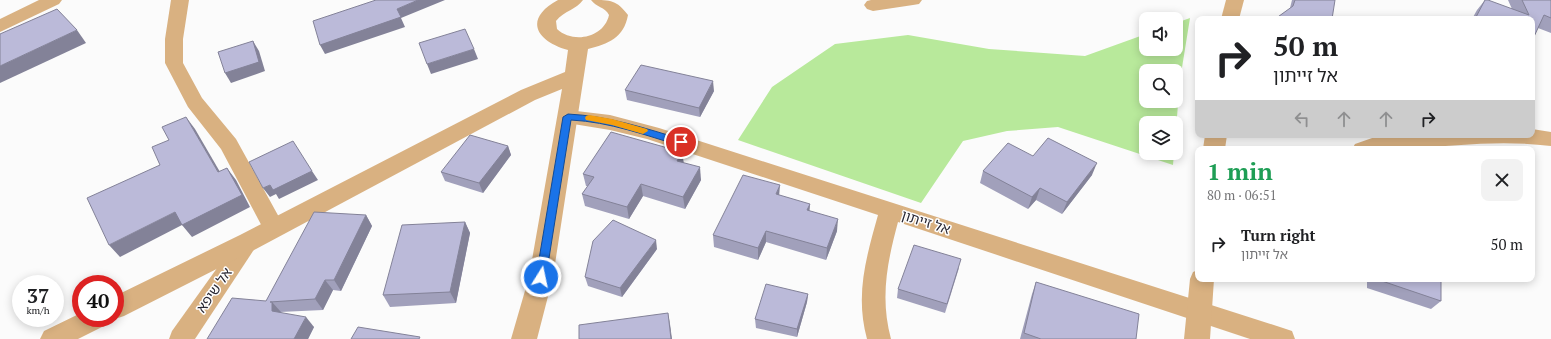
<!DOCTYPE html>
<meta charset="utf-8">
<style>
:root{--surface:#fff;--page:#f2f2f2;--text:#202124;--muted:#757577}
body{margin:0;font-family:"PT Serif","Noto Sans Hebrew",serif;background:var(--page);color:var(--text);height:100vh;display:flex;flex-direction:column;font-size:15px;white-space:nowrap}
*{box-sizing:border-box;margin:0}
p{font-size:13px;color:var(--muted)}
.icon{flex:none;width:22px;height:22px;fill:none;stroke:currentColor;stroke-width:2;stroke-linecap:round;stroke-linejoin:round}
.map{position:relative;flex:1;overflow:hidden}
.sheet{position:absolute;left:1195px;top:146px;width:340px;height:136px;display:flex;flex-direction:column;background:var(--surface);border-radius:8px;box-shadow:0 2px 10px #0003}
.sheet>*{flex:none}
.top-card{position:absolute;left:1195px;top:16px;width:340px;height:122px;border-radius:8px;box-shadow:0 2px 10px #0003;background:#fff;color:var(--text);overflow:hidden}
.fabs{position:absolute;left:1139px;top:12px;display:grid;gap:8px}
.fabs a{display:grid;place-items:center;width:44px;height:44px;border-radius:8px;background:var(--surface);box-shadow:0 2px 10px #0003;font-size:20px}
.speed{position:absolute;left:12px;top:275px;display:flex;gap:8px;font-size:20px;font-weight:700;text-align:center}
.speed>*{display:grid;place-content:center;width:52px;height:52px;border-radius:50%;background:var(--surface);box-shadow:0 2px 10px #0003;line-height:1}
.speed small{font-size:10px;font-weight:400}
.speed .limit{border:6px solid #d22;background:#fff;color:#111}
.pin{position:absolute;display:grid;place-items:center;width:34px;height:34px;color:#fff;margin:-17px;border:2px solid #fff;border-radius:50%;box-shadow:0 1px 4px #0007}
.me{position:absolute;width:44px;margin:-22px;rotate:10deg;stroke-linejoin:round;filter:drop-shadow(0 0 3px #0008)}
.turn{display:flex;align-items:center;gap:14px;height:84px;padding:0 12px;font-size:18px}
.turn .icon{width:52px;height:52px;stroke-width:2.5}
.turn b{display:block;font-size:28px;line-height:34px}
.lanes{display:flex;align-items:center;height:38px;padding:0 12px;background:#0003;justify-content:center;gap:20px;direction:ltr}
.lanes .off{opacity:.35}
.round{display:grid;place-items:center;flex:none;width:42px;height:42px;border-radius:8px;background:var(--page)}
.headline{display:flex;align-items:center;justify-content:space-between;height:68px;padding:0 12px}
h1{font-size:24px;font-weight:600;line-height:30px;color:#1e9e55}
ul{padding:0;list-style:none}
li{display:flex;align-items:center;gap:12px;height:60px;padding:0 12px}
li div{flex:1}
li b{display:block;font-size:15px}
li em{font-style:normal}
.map>svg:first-child{display:block}
.green{fill:#b8e99b;fill-rule:evenodd}
.lines{fill:none;stroke-linecap:round;stroke-linejoin:round}
.minor{fill:#d9b181;fill-rule:evenodd}
.tertiary{fill:#d9b181;fill-rule:evenodd}
.wall{fill:#a1a0bb}
.shaded-wall{fill:#838298}
.building{fill:#bbbad9;stroke:#838298}
.route{fill:#1a73e8;stroke:#114b97}
.slow{fill:#f59e0b}
.labels{text-anchor:middle;stroke-width:3;stroke-linejoin:round;paint-order:stroke}
.street-label{font-size:14px;fill:#2c2a35;stroke:#fff}
</style>
<div class="map">
<svg width="1551" height="339" viewBox="0 0 1551 339">
<rect width="100%" height="100%" fill="#fbfbfb"/>
<!-- green -->
<path class="green" d="M1190 18 1180 80 1176 129V123H1146V153H1174L1173 165 1058 127 1007 131 963 141 921 203 738 140 772 87 835 44 908 35 989 49 1085 56 1146 34V49H1176V23ZM1146 71H1176V101H1146Z"/>
<g class="lines">
<!-- minor -->
<g class="minor">
<path d="M39 0H62L59 4 0 32V19Z"/>
<path d="M171 0H189L183 39V63L202 98 236 139 285 228 282 234 274 237 266 234 221 149 188 107 165 63V39Z"/>
<path d="M871 0H922L919 4 913 5 873 11 867 9 864 5 867 1Z"/>
<path d="M568 110 610 115 659 128 1283 328 1292 331 1295 339H1250L898 222C887 263 880 298 891 339H867C855 295 866 258 878 215L647 139 610 130 561 122 558 117 561 112Z"/>
<path d="M1532 129 1551 132V146C1503 140 1458 145 1410 149 1391 150 1371 149 1352 149L1355 144 1375 137 1400 135H1532Z"/>
<path d="M248 233 256 236 259 242 195 339H169L172 331 240 236Z"/>
</g>
<!-- tertiary -->
<g class="tertiary">
<path d="M558 0H583C577 9 564 11 556 21L557 29C573 44 604 38 609 15 605 7 596 7 591 0 612 0 616 0 628 15 624 38 608 44 588 49L553 277 537 339H511L529 277 562 89 535 100 256 249 124 316 115 319 113 318H115V296L240 235 521 90 565 72 568 50C536 41 523 19 558 0Z"/>
<path d="M1226 0H1244L1239 19H1221Z"/>
<path d="M1205 135H1227L1225 149H1203Z"/>
<path d="M1198 270V279H1214L1210 339H1184L1190 279 1193 272Z"/>
<path d="M81 313V318H108L104 326 78 339H40L44 331Z"/>
</g>
</g>
<!-- wall -->
<g class="wall">
<path d="M1292 0H1335L1290 8Z"/>
<path d="M1485 0 1512 9 1508 0H1551V33L1538 28 1532 19H1472L1477 10Z"/>
<path d="M625 90 714 91 700 117 627 100Z"/>
<path d="M508 146 511 155 483 193 445 181 441 172Z"/>
<path d="M682 152 683 163 701 180 685 209 643 196 629 219 585 206 582 194 588 186H586L583 174Z"/>
<path d="M1033 156 1092 175 1062 214 1036 200 1028 209 980 183 983 171Z"/>
<path d="M810 204 809 211 837 231 826 260 766 242 758 260 714 247 713 235Z"/>
<path d="M366 215 372 226 341 291 333 290 323 310 280 312 314 327 308 339H207L266 301Z"/>
<path d="M465 222 470 233 456 303 390 307 383 295Z"/>
<path d="M657 249 622 297 588 286 585 277Z"/>
<path d="M959 268 945 313 897 298 898 289Z"/>
<path d="M1367 279H1441V301L1431 309 1367 288Z"/>
<path d="M1036 282 1136 339H1020L1032 294Z"/>
<path d="M808 294 807 302 797 337 756 328 755 319Z"/>
</g>
<!-- shaded-wall -->
<g class="shaded-wall">
<path d="M418 0H445L401 18 405 27 325 54 320 45 397 9Z"/>
<path d="M77 30 86 43 0 83V66Z"/>
<path d="M253 41 259 51 265 71 231 83 225 73Z"/>
<path d="M474 49 478 59 431 74 427 64Z"/>
<path d="M713 81 714 91 700 117 699 108Z"/>
<path d="M186 117 195 129 227 184 218 172Z"/>
<path d="M508 146 511 155 483 193 479 183Z"/>
<path d="M682 152 684 164 677 161Z"/>
<path d="M1097 163 1092 175 1062 214 1067 202Z"/>
<path d="M700 167 701 180 685 209 683 197Z"/>
<path d="M227 168 236 180 250 207 192 237 182 225 120 257 109 245 175 212Z"/>
<path d="M312 171 318 180 279 199 276 194 270 197 263 188 270 185Z"/>
<path d="M641 184 643 196 629 219 627 207Z"/>
<path d="M780 185 779 197 776 194Z"/>
<path d="M1040 188 1036 200 1028 209 1032 197Z"/>
<path d="M810 204 809 216 807 210Z"/>
<path d="M366 215 372 226 341 291 334 280Z"/>
<path d="M838 219 837 231 826 260 827 248Z"/>
<path d="M465 222 470 233 456 303 450 292Z"/>
<path d="M766 231V242L758 260V248Z"/>
<path d="M656 240 657 249 622 297 620 288Z"/>
<path d="M325 280 333 290 323 310 315 299Z"/>
<path d="M808 294 807 302 797 337V329Z"/>
<path d="M272 302 281 312 280 322 272 311Z"/>
<path d="M668 313 670 324 672 339H671Z"/>
<path d="M306 317 314 327 308 339H294Z"/>
</g>
<!-- building -->
<g class="building">
<path d="M376 0H418L397 9 401 17 320 45 313 21Z"/>
<path d="M1295 0H1335L1332 19H1275L1293 6Z"/>
<path d="M1485 0H1488L1529 15 1522 0H1551V18L1544 15 1532 41V19H1475Z"/>
<path d="M57 9 77 30 0 66V34Z"/>
<path d="M465 29 474 49 427 64 419 43Z"/>
<path d="M253 41 259 62 225 73 218 52Z"/>
<path d="M641 65 713 81 699 108 625 90Z"/>
<path d="M186 117 218 172 227 168 242 195 182 225 175 212 109 245 87 198 160 165 152 147 169 140 162 127Z"/>
<path d="M611 132 682 152 677 161 700 167 683 197 641 184 627 207 582 194 594 177 583 174Z"/>
<path d="M470 135 508 146 479 183 441 172Z"/>
<path d="M1048 138 1097 163 1067 202 1040 188 1032 197 983 171 1008 143 1033 156Z"/>
<path d="M293 141 312 171 273 190 270 185 263 188 249 162Z"/>
<path d="M743 175 780 185 776 194 810 204 807 210 838 219 827 248 766 231 758 248 713 235Z"/>
<path d="M314 212 366 215 334 280H325L315 299 270 302H272V311L306 317 294 339H207L232 298 266 301Z"/>
<path d="M613 220 656 240 620 288 585 277 593 241Z"/>
<path d="M465 222 450 292 383 295 402 225Z"/>
<path d="M914 245 961 259 947 304 898 289Z"/>
<path d="M1376 279H1441V301Z"/>
<path d="M1036 282 1139 314 1136 339H1041L1024 333Z"/>
<path d="M766 284 808 294 797 329 755 319Z"/>
<path d="M668 313 671 339H579V325Z"/>
<path d="M358 327 420 337 419 339H351Z"/>
</g>
<!-- route -->
<path class="route" d="M568 114C608 116 645 128 684 140L685 142 681 146C645 135 610 122 571 120L546 277 544 280 541 281 537 280 536 277 563 117Z"/>
<!-- slow -->
<path class="slow" d="M589 115 612 119 647 129 648 131 643 134 612 125 586 120 585 118 586 116Z"/>
<g class="labels">
<!-- street labels -->
<g class="street-label">
<text transform="translate(926 222) rotate(18)" y="5">אל זייתון</text>
<text transform="translate(214 290) rotate(-55)" y="5">אל שיפא</text>
</g>
</g>
</svg>
<div class="fabs">
<a><svg class="icon" aria-label="sound" viewBox="0 0 24 24"><path d="M4 9h4l5-4v14l-5-4H4zM17 9q2 3 0 6"/></svg></a>
<a><svg class="icon" aria-label="search" viewBox="0 0 24 24"><circle cx="10" cy="10" r="6"/><path d="M15 15l6 6"/></svg></a>
<a><svg class="icon" aria-label="layers" viewBox="0 0 24 24"><path d="M12 4l9 5-9 5-9-5zM3 14l9 5 9-5"/></svg></a>
</div>
<div class="speed"><div>37<small>km/h</small></div><div class="limit">40</div></div>
<div class="pin" style="left:681px;top:142px;background:#d93025"><svg class="icon" aria-label="arrive" viewBox="0 0 24 24"><path d="M6 21V4h12l-3 4 3 4H6"/></svg></div>
<svg class="me" style="left:541px;top:277px" viewBox="-20 -20 40 40"><circle r="17" fill="#1a73e8" stroke="#fff" stroke-width="3"/><path d="M0-11L8 9 0 5-8 9z" fill="#fff"/></svg>
<div class="top-card">
<div class="turn"><svg class="icon" aria-label="right" viewBox="0 0 24 24"><path d="M7 20v-9h11M14 6l5 5-5 5"/></svg><div><b>50 m</b>אל זייתון</div></div>
<div class="lanes"><svg class="icon off" aria-label="left" viewBox="0 0 24 24"><path d="M17 20v-9H6M10 6l-5 5 5 5"/></svg><svg class="icon off" aria-label="ahead" viewBox="0 0 24 24"><path d="M12 20V5M6 11l6-6 6 6"/></svg><svg class="icon off" aria-label="ahead" viewBox="0 0 24 24"><path d="M12 20V5M6 11l6-6 6 6"/></svg><svg class="icon" aria-label="right" viewBox="0 0 24 24"><path d="M7 20v-9h11M14 6l5 5-5 5"/></svg></div>
</div>
<section class="sheet">
<div class="headline"><div><h1>1 min</h1><p>80 m · 06:51</p></div><a class="round"><svg class="icon" aria-label="close" viewBox="0 0 24 24"><path d="M6 6l12 12M18 6L6 18"/></svg></a></div>
<ul>
<li><svg class="icon" aria-label="right" viewBox="0 0 24 24"><path d="M7 20v-9h11M14 6l5 5-5 5"/></svg><div><b>Turn right</b><p>אל זייתון</p></div><em>50 m</em></li>
</ul>
</section>
</div>
